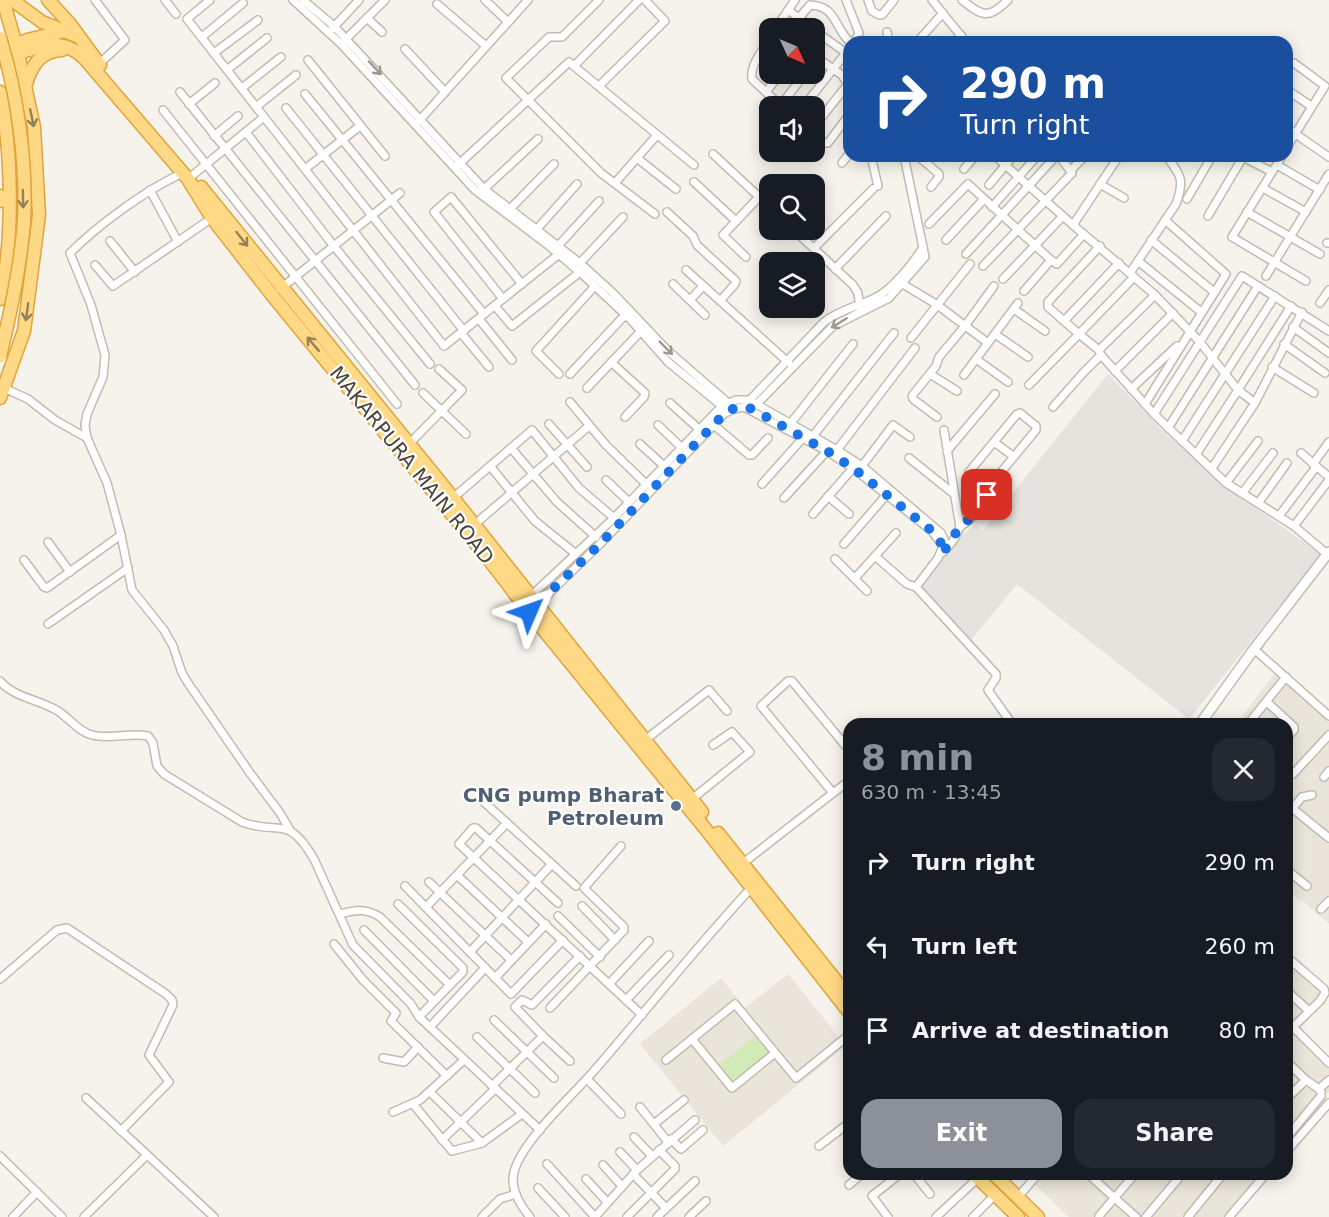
<!DOCTYPE html>
<meta charset="utf-8">
<style>
:root{--surface:#171b24;--page:#242831;--text:#f1f3f6;--muted:#9ea1a6;--accent:#8c9099}
body{margin:0;font-family:"DejaVu Sans",sans-serif;background:var(--page);color:var(--text);height:100vh;display:flex;flex-direction:column;font-size:22px;white-space:nowrap}
*{box-sizing:border-box;margin:0}
p{font-size:20px;color:var(--muted)}
.icon{flex:none;width:33px;height:33px;fill:none;stroke:currentColor;stroke-width:2;stroke-linecap:round;stroke-linejoin:round}
.map{position:relative;flex:1;overflow:hidden}
.panel{position:absolute;left:843px;top:718px;width:450px;height:462px;display:flex;flex-direction:column;background:var(--surface);border-radius:18px;box-shadow:0 3px 15px #0003}
.panel>*{flex:none}
.hud{position:absolute;left:843px;top:36px;width:450px;height:126px;border-radius:18px;box-shadow:0 3px 15px #0003;background:#1a4fa0;color:#fff;overflow:hidden}
.needle{width:39px;rotate:134deg}
.controls{position:absolute;left:759px;top:18px;display:grid;gap:12px}
.controls a{display:grid;place-items:center;width:66px;height:66px;border-radius:12px;background:var(--surface);box-shadow:0 3px 15px #0003;font-size:30px}
.pin{position:absolute;display:grid;place-items:center;width:51px;height:51px;color:#fff;margin:-26px;border-radius:12px;box-shadow:0 3px 9px #0006}
.me{position:absolute;width:66px;margin:-33px;rotate:47deg;stroke-linejoin:round;filter:drop-shadow(0 0 4px #0008)}
.turn{display:flex;align-items:center;gap:21px;height:126px;padding:0 18px;font-size:27px}
.turn .icon{width:78px;height:78px;stroke-width:2.5}
.turn b{display:block;font-size:42px;line-height:51px}
.round{display:grid;place-items:center;flex:none;width:63px;height:63px;border-radius:18px;background:var(--page)}
.overview{display:flex;align-items:center;justify-content:space-between;height:102px;padding:0 18px}
h1{font-size:36px;font-weight:600;line-height:45px;color:var(--accent)}
.cta{display:flex;gap:12px;margin-top:auto;padding:12px 18px}
.cta a{flex:1;height:69px;border-radius:18px;background:var(--accent);color:#fff;font-size:24px;font-weight:600;line-height:69px;text-align:center}
.cta a+a{background:var(--page);color:var(--text)}
ul{padding:0;list-style:none}
li{display:flex;align-items:center;gap:18px;height:84px;padding:0 18px}
li div{flex:1}
li b{display:block;font-size:22px}
li em{font-style:normal}
.map>svg:first-child{display:block}
.residential{fill:#eae5da}
.industrial{fill:#e6e2dd}
.green{fill:#d2eab5}
.lines{fill:none;stroke-linecap:round;stroke-linejoin:round}
.minor-casing{stroke:#c2bbae;stroke-width:10}
.tertiary-casing{stroke:#c2bbae;stroke-width:12}
.trunk-casing{stroke:#e0a43c;stroke-width:15}
.minor{stroke:#fff;stroke-width:7}
.tertiary{stroke:#fff;stroke-width:9}
.trunk{stroke:#ffd985;stroke-width:12}
.trunk-bridge-casing{stroke:#e0a43c;stroke-width:15;stroke-linecap:butt}
.trunk-bridge{stroke:#ffd985;stroke-width:12}
.oneway{stroke:#9c9892}
.oneway2{stroke:#938057}
.route{stroke:#1a73e8;stroke-width:10;stroke-dasharray:0 18}
.service-dot{fill:#5c6f8a;stroke:#fff;stroke-width:2}
.labels{text-anchor:middle;stroke-width:4.5;stroke-linejoin:round;paint-order:stroke}
.street-label{font-size:20px;fill:#4b4439;stroke:#fff}
.service-label{font-size:20px;font-weight:bold;fill:#4e5e75;stroke:#fff;text-anchor:end}
</style>
<div class="map">
<svg width="1329" height="1217" viewBox="0 0 1329 1217">
<rect width="100%" height="100%" fill="#f6f3ec"/>
<!-- residential -->
<g class="residential">
<path d="M1275 673 1329 722V924L1302 900 1301 901 1287 891V724H1236Z"/>
<path d="M1287 955 1329 995 1297 1032 1329 1061V1092L1287 1143Z"/>
<path d="M788 974 846 1046 723 1146 640 1044 721 978 745 1008Z"/>
<path d="M1037 1174 1218 1175 1183 1217H1069L1032 1181Z"/>
<path d="M1228 1175H1260L1224 1217H1193Z"/>
</g>
<!-- industrial -->
<path class="industrial" d="M1108 374 1162 430 1238 496 1321 554 1189 719 1017 584 968 644 918 589 920 582 963 534 976 525 982 531Z"/>
<!-- green -->
<path class="green" d="M755 1036 770 1053 733 1083 718 1066Z"/>
<g class="lines">
<!-- minor casing -->
<g class="minor-casing">
<g id="minor">
<path d="M95 0 125 40 99 64"/>
<path d="M165 0 176 14"/>
<path d="M210 0 187 19 444 346 559 254"/>
<path d="M293 0 341 44 475 190 548 245 582 274 630 319 668 362 728 411"/>
<path d="M303 0 334 26 484 189 580 263 613 293 667 350 735 409"/>
<path d="M485 0 508 22"/>
<path d="M599 0 562 37H549L506 78 601 173 655 214"/>
<path d="M846 0 859 33 855 42"/>
<path d="M868 0 872 11 879 15H882L894 0"/>
<path d="M932 0 966 42"/>
<path d="M962 0C982 16 988 20 1008 0"/>
<path d="M437 4 486 46"/>
<path d="M788 10 813 28"/>
<path d="M367 18 382 32"/>
<path d="M799 18 810 5C837 6 834 28 850 42"/>
<path d="M776 28 795 0"/>
<path d="M332 29 359 0"/>
<path d="M814 30 846 53"/>
<path d="M887 32 889 42"/>
<path d="M202 37 243 3"/>
<path d="M770 39C762 51 750 65 752 79L781 106"/>
<path d="M344 41 385 0"/>
<path d="M917 42 943 13"/>
<path d="M954 42 961 35"/>
<path d="M405 49 445 92"/>
<path d="M214 53 258 20"/>
<path d="M814 56 842 75 848 84 814 127"/>
<path d="M308 60 385 156"/>
<path d="M574 66 639 0"/>
<path d="M228 69 267 38"/>
<path d="M599 86 665 21 645 0"/>
<path d="M242 88 281 57"/>
<path d="M1287 90 1311 106"/>
<path d="M180 92 415 385"/>
<path d="M766 92 780 74"/>
<path d="M305 94 484 314"/>
<path d="M189 104 215 83"/>
<path d="M780 106 805 74"/>
<path d="M804 106 849 49"/>
<path d="M256 107 296 75"/>
<path d="M286 108 464 331"/>
<path d="M163 110 397 404"/>
<path d="M419 121 528 0"/>
<path d="M1287 128 1329 157"/>
<path d="M246 132 333 245 430 364"/>
<path d="M814 134 824 143H828L849 115"/>
<path d="M214 136 238 116"/>
<path d="M1287 147 1325 86 1294 63"/>
<path d="M713 154 770 207"/>
<path d="M871 156 878 186"/>
<path d="M918 156 939 174V177L931 187"/>
<path d="M995 156 1073 225"/>
<path d="M1119 156 1073 225 1155 295 1199 341 1238 390 1197 453"/>
<path d="M1282 156 1232 237 1306 281"/>
<path d="M1243 157 1272 172"/>
<path d="M637 158 676 189"/>
<path d="M842 163 849 154"/>
<path d="M1277 165 1320 190"/>
<path d="M457 166 569 62 694 165"/>
<path d="M305 169 360 126"/>
<path d="M964 169 975 156"/>
<path d="M1071 170 1085 156"/>
<path d="M183 173C147 189 98 225 70 253L91 305 105 355 103 377 87 414 85 425 87 438 107 483 121 535 132 590 164 630 173 646 182 673 188 683 250 773 280 813 290 830"/>
<path d="M188 179 264 117"/>
<path d="M694 182 736 221"/>
<path d="M615 183 657 135"/>
<path d="M1100 184 1124 198"/>
<path d="M989 185 1013 156"/>
<path d="M1263 188 1306 212"/>
<path d="M150 190 178 242"/>
<path d="M482 191 538 139"/>
<path d="M1187 199 1212 156"/>
<path d="M992 207 1037 156"/>
<path d="M508 211 554 164"/>
<path d="M667 212 693 236 697 245 736 281 735 284 720 301"/>
<path d="M1247 212 1320 254"/>
<path d="M1208 216 1243 157 1242 156"/>
<path d="M929 224 968 184 1051 260"/>
<path d="M537 229 577 184"/>
<path d="M794 230 853 285 858 293 860 308"/>
<path d="M946 240 984 199"/>
<path d="M1151 240 1214 292"/>
<path d="M110 241 135 272"/>
<path d="M1327 243H1329"/>
<path d="M558 246 599 201"/>
<path d="M814 248 873 189"/>
<path d="M966 254 1056 156"/>
<path d="M746 257 723 235 759 197"/>
<path d="M1138 261 1201 312"/>
<path d="M580 263 623 217"/>
<path d="M95 265 113 286 212 218"/>
<path d="M983 266 1072 173 1059 156"/>
<path d="M835 269 886 216"/>
<path d="M686 270 789 363"/>
<path d="M1130 273 1176 204C1185 180 1181 175 1166 156"/>
<path d="M1266 276 1329 174"/>
<path d="M1003 279 1063 216"/>
<path d="M901 283 936 304 988 343"/>
<path d="M673 284 705 315"/>
<path d="M280 289 400 193"/>
<path d="M1024 291 1051 260 1057 264 1084 234"/>
<path d="M503 299 434 212 451 197 522 284"/>
<path d="M690 300 703 286"/>
<path d="M1320 303 1329 290"/>
<path d="M495 306 512 326 580 272"/>
<path d="M1014 309 1045 331"/>
<path d="M479 319 512 360"/>
<path d="M1064 321 1119 263"/>
<path d="M1293 327 1329 353"/>
<path d="M461 333 489 367"/>
<path d="M995 334 1028 357"/>
<path d="M911 338 970 264"/>
<path d="M1284 344 1325 373"/>
<path d="M1099 350 1079 334 1134 277"/>
<path d="M1100 353 1099 350 1155 295"/>
<path d="M976 359 1008 382"/>
<path d="M611 362 645 393 644 397 625 417"/>
<path d="M1272 367 1314 393"/>
<path d="M1115 371 1173 313"/>
<path d="M559 374 536 351 595 286"/>
<path d="M570 374 625 315"/>
<path d="M930 374 957 391"/>
<path d="M964 375 1018 303"/>
<path d="M1029 385 1079 334 1048 307V302L1100 246"/>
<path d="M4 388 28 399 55 420 87 438"/>
<path d="M587 388 643 329"/>
<path d="M1131 389 1177 346"/>
<path d="M423 393 466 434"/>
<path d="M570 402 606 445 648 486"/>
<path d="M748 402 824 322C839 310 858 306 875 298 891 290 914 263 923 247"/>
<path d="M670 403 699 429"/>
<path d="M1255 403 1238 390 1291 306"/>
<path d="M1145 404 1226 274 1165 220"/>
<path d="M756 405 833 326 889 298 925 257 904 156"/>
<path d="M1053 407 1083 373 1101 355 1154 414 1226 483 1294 526 1327 554"/>
<path d="M1154 414 1242 276 1329 331"/>
<path d="M937 417 913 399 912 396 936 366 939 357 965 326 994 286"/>
<path d="M791 423 853 344"/>
<path d="M549 424 587 467"/>
<path d="M658 425 681 447"/>
<path d="M714 425 749 455H752L768 438"/>
<path d="M1168 428 1258 286"/>
<path d="M813 436 894 333"/>
<path d="M1182 441 1275 296"/>
<path d="M994 442 1013 456"/>
<path d="M409 444 462 390 439 369"/>
<path d="M640 444 664 466"/>
<path d="M511 448 557 502 596 537"/>
<path d="M837 450 915 348"/>
<path d="M947 451 995 394"/>
<path d="M1301 453 1329 477"/>
<path d="M909 458 954 494"/>
<path d="M1313 464 1329 442"/>
<path d="M490 466 535 521 576 554"/>
<path d="M862 466 893 425 910 437"/>
<path d="M1212 468 1255 403 1302 312"/>
<path d="M606 480 629 502"/>
<path d="M1226 483 1258 441"/>
<path d="M762 484 803 438"/>
<path d="M1243 492 1273 453"/>
<path d="M828 496 849 514"/>
<path d="M453 498 532 430 579 488 614 518"/>
<path d="M784 498 827 451"/>
<path d="M1259 502 1287 463"/>
<path d="M813 514 853 468"/>
<path d="M1279 516 1316 467"/>
<path d="M474 525 589 426"/>
<path d="M1294 526 1329 480"/>
<path d="M960 527C973 518 986 503 988 488L1036 430V426L1020 413 1017 414 969 472"/>
<path d="M48 542 70 572"/>
<path d="M844 544 889 492"/>
<path d="M943 552 953 541 960 527 944 430"/>
<path d="M875 556 907 584 916 587"/>
<path d="M835 559 867 591"/>
<path d="M24 560 44 587 47 588 121 535"/>
<path d="M855 578 896 533"/>
<path d="M530 597 614 518 722 406 736 400H749L837 450 862 466 941 533 945 542 938 558 916 587 996 674V678L988 690 1012 724"/>
<path d="M537 605 601 543 724 414 733 409 744 407 827 451 853 468 932 531 943 546"/>
<path d="M48 624 128 568"/>
<path d="M1254 649 1329 716"/>
<path d="M0 681C14 698 39 699 58 711 69 718 79 732 92 735 110 740 130 732 148 736L153 743 157 766 164 774 242 822C280 836 287 813 314 859L353 945 411 1004 419 1017 540 1130"/>
<path d="M1267 702 1294 727V730L1287 737"/>
<path d="M1248 724 1286 677"/>
<path d="M645 740 709 690 727 711"/>
<path d="M1293 774 1329 735"/>
<path d="M1324 777 1329 771"/>
<path d="M833 793 849 781"/>
<path d="M692 799 750 752 732 732 713 745"/>
<path d="M485 803 576 886"/>
<path d="M1287 804 1329 838"/>
<path d="M1292 809 1302 797 1312 795"/>
<path d="M742 864 833 793 761 706 788 681H792L849 750"/>
<path d="M1287 870 1307 886"/>
<path d="M458 876 528 942"/>
<path d="M429 882 511 960"/>
<path d="M405 886 511 994 563 940"/>
<path d="M558 903 476 828H473L459 844 642 1015"/>
<path d="M398 904 463 968V972L450 985"/>
<path d="M582 906 615 940"/>
<path d="M426 907 507 823"/>
<path d="M1321 909 1329 901"/>
<path d="M340 914C356 910 366 908 380 917L450 985 419 1017"/>
<path d="M558 916 600 957"/>
<path d="M364 930 434 1001"/>
<path d="M334 944 363 980 396 1013 391 1021 447 1076"/>
<path d="M470 952 552 864"/>
<path d="M1287 957 1324 989 1325 993 1320 1001 1291 1029H1295L1329 1063"/>
<path d="M495 978 546 924"/>
<path d="M0 979 57 930 67 928 166 994 172 1000 173 1005 149 1055 169 1082 121 1131"/>
<path d="M609 984 649 941"/>
<path d="M1287 991 1309 1011"/>
<path d="M626 1000 669 955"/>
<path d="M550 1008 624 930V927L584 888 621 846"/>
<path d="M494 1020 554 1078"/>
<path d="M430 1027 485 968"/>
<path d="M543 1036 515 1007 522 1000 532 1005 580 956"/>
<path d="M477 1037 535 1093"/>
<path d="M692 1039 732 1088 775 1053"/>
<path d="M383 1058 404 1062 418 1047"/>
<path d="M666 1060 735 1004 796 1078 849 1035"/>
<path d="M1287 1062 1306 1080"/>
<path d="M587 1079 621 1114"/>
<path d="M492 1086 543 1036 570 1061"/>
<path d="M430 1092 482 1143"/>
<path d="M1321 1092 1319 1089 1329 1080"/>
<path d="M86 1098 214 1217"/>
<path d="M1287 1098 1306 1080 1319 1089"/>
<path d="M413 1104 452 1151 482 1143 522 1114"/>
<path d="M640 1107 668 1142"/>
<path d="M393 1112 420 1100 464 1060"/>
<path d="M654 1124 684 1100"/>
<path d="M634 1137 652 1156"/>
<path d="M1287 1137 1321 1096"/>
<path d="M671 1139 681 1149 703 1130"/>
<path d="M442 1140 495 1089"/>
<path d="M819 1146 849 1123"/>
<path d="M1287 1151 1329 1103"/>
<path d="M620 1152 637 1170"/>
<path d="M0 1156 62 1217"/>
<path d="M547 1164 595 1217"/>
<path d="M603 1165 621 1185"/>
<path d="M633 1174 666 1208"/>
<path d="M914 1174 930 1194"/>
<path d="M1088 1174 1136 1217"/>
<path d="M586 1179 607 1202"/>
<path d="M849 1185 862 1174"/>
<path d="M538 1188 565 1217"/>
<path d="M1018 1197 1038 1174"/>
<path d="M1099 1216 1135 1174"/>
<path d="M13 1217 37 1192"/>
<path d="M84 1217 147 1155"/>
<path d="M482 1217 500 1199 516 1194"/>
<path d="M530 1217C520 1205 510 1188 514 1172 522 1141 571 1097 593 1072 646 1011 697 946 753 886"/>
<path d="M595 1217 637 1170 695 1120"/>
<path d="M627 1217 675 1169V1166L659 1150"/>
<path d="M657 1217 695 1181"/>
<path d="M689 1217 706 1201"/>
<path d="M888 1217 872 1196 900 1174"/>
<path d="M936 1217 978 1178"/>
<path d="M973 1217 995 1195"/>
<path d="M1146 1217 1182 1174"/>
<path d="M1188 1217 1223 1174"/>
<path d="M1229 1217 1266 1174"/>
</g>
</g>
<!-- tertiary casing -->
<g class="tertiary-casing">
<path id="tertiary" d="M1200 724 1254 649 1329 552"/>
</g>
<!-- trunk casing -->
<g class="trunk-casing">
<g id="trunk">
<path d="M12 0 42 22 79 37"/>
<path d="M48 0 70 24 100 65"/>
<path d="M9 48 27 40 65 31"/>
<path d="M0 61C30 50 58 32 85 59L188 179 212 218 272 295 490 561 529 612 704 827 849 1012"/>
<path d="M26 84C32 65 40 51 62 50"/>
<path d="M0 92C12 149 14 243 0 299"/>
<path d="M201 187 453 498 702 812"/>
<path d="M0 196V201"/>
<path d="M0 398 24 331 39 215 34 127 16 45 3 0"/>
<path d="M718 833 849 997"/>
<path d="M974 1174 1018 1217"/>
<path d="M994 1174 1038 1217"/>
</g>
</g>
<!-- minor -->
<use href="#minor" class="minor"/>
<!-- tertiary -->
<use href="#tertiary" class="tertiary"/>
<!-- trunk -->
<use href="#trunk" class="trunk"/>
<!-- trunk-bridge casing -->
<g class="trunk-bridge-casing">
<path id="trunk-bridge" d="M0 38C17 92 27 162 24 220 21 265 11 311 0 356"/>
</g>
<!-- trunk-bridge -->
<use href="#trunk-bridge" class="trunk-bridge"/>
</g>
<!-- one-way arrows -->
<defs><path id="oneway-shaft" d="M-6 0H5M1.5-3L5.5 0L1.5 3" fill="none" stroke-width="1.6" stroke-linecap="round" stroke-linejoin="round" transform="scale(1.5)"/></defs>
<g class="oneway">
<use href="#oneway-shaft" transform="translate(375 68) rotate(47)"/>
<use href="#oneway-shaft" transform="translate(839 323) rotate(148)"/>
<use href="#oneway-shaft" transform="translate(666 348) rotate(45)"/>
</g>
<g class="oneway2">
<use href="#oneway-shaft" transform="translate(32 118) rotate(78)"/>
<use href="#oneway-shaft" transform="translate(23 199) rotate(89)"/>
<use href="#oneway-shaft" transform="translate(242 239) rotate(52)"/>
<use href="#oneway-shaft" transform="translate(27 312) rotate(98)"/>
<use href="#oneway-shaft" transform="translate(313 344) rotate(-130)"/>
</g>
<g class="lines">
<!-- route -->
<path class="route" d="M529 612 601 543 724 414C733 407 742 406 752 409L827 451 853 468 932 531 943 546 941 553C951 546 953 533 962 526 972 516 981 507 987 495"/>
</g>
<!-- markers -->
<circle class="service-dot" cx="676" cy="806" r="6"/>
<g class="labels">
<!-- street labels -->
<g class="street-label">
<text transform="translate(412 465) rotate(51)" y="7">MAKARPURA MAIN ROAD</text>
</g>
<!-- service labels -->
<g class="service-label">
<text x="664" y="802">CNG pump Bharat<tspan x="664" dy="23">Petroleum</tspan></text>
</g>
</g>
</svg>
<div class="controls">
<a><svg class="needle" viewBox="-14 -14 28 28"><path d="M0-13l5 13h-10z" fill="#e53935"/><path d="M0 13l5-13h-10z" fill="#9ea1a6"/></svg></a>
<a><svg class="icon" aria-label="sound" viewBox="0 0 24 24"><path d="M4 9h4l5-4v14l-5-4H4zM17 9q2 3 0 6"/></svg></a>
<a><svg class="icon" aria-label="search" viewBox="0 0 24 24"><circle cx="10" cy="10" r="6"/><path d="M15 15l6 6"/></svg></a>
<a><svg class="icon" aria-label="layers" viewBox="0 0 24 24"><path d="M12 4l9 5-9 5-9-5zM3 14l9 5 9-5"/></svg></a>
</div>
<div class="pin" style="left:987px;top:495px;background:#d93025"><svg class="icon" aria-label="arrive" viewBox="0 0 24 24"><path d="M6 21V4h12l-3 4 3 4H6"/></svg></div>
<svg class="me" style="left:529px;top:612px" viewBox="-20 -20 40 40"><path d="M0-17L14 15 0 8-14 15z" fill="#1a73e8" stroke="#fff" stroke-width="4"/></svg>
<div class="hud">
<div class="turn"><svg class="icon" aria-label="right" viewBox="0 0 24 24"><path d="M7 20v-9h11M14 6l5 5-5 5"/></svg><div><b>290 m</b>Turn right</div></div>
</div>
<section class="panel">
<div class="overview"><div><h1>8 min</h1><p>630 m · 13:45</p></div><a class="round"><svg class="icon" aria-label="close" viewBox="0 0 24 24"><path d="M6 6l12 12M18 6L6 18"/></svg></a></div>
<ul>
<li><svg class="icon" aria-label="right" viewBox="0 0 24 24"><path d="M7 20v-9h11M14 6l5 5-5 5"/></svg><div><b>Turn right</b></div><em>290 m</em></li>
<li><svg class="icon" aria-label="left" viewBox="0 0 24 24"><path d="M17 20v-9H6M10 6l-5 5 5 5"/></svg><div><b>Turn left</b></div><em>260 m</em></li>
<li><svg class="icon" aria-label="arrive" viewBox="0 0 24 24"><path d="M6 21V4h12l-3 4 3 4H6"/></svg><div><b>Arrive at destination</b></div><em>80 m</em></li>
</ul>
<div class="cta"><a>Exit</a><a>Share</a></div>
</section>
</div>
